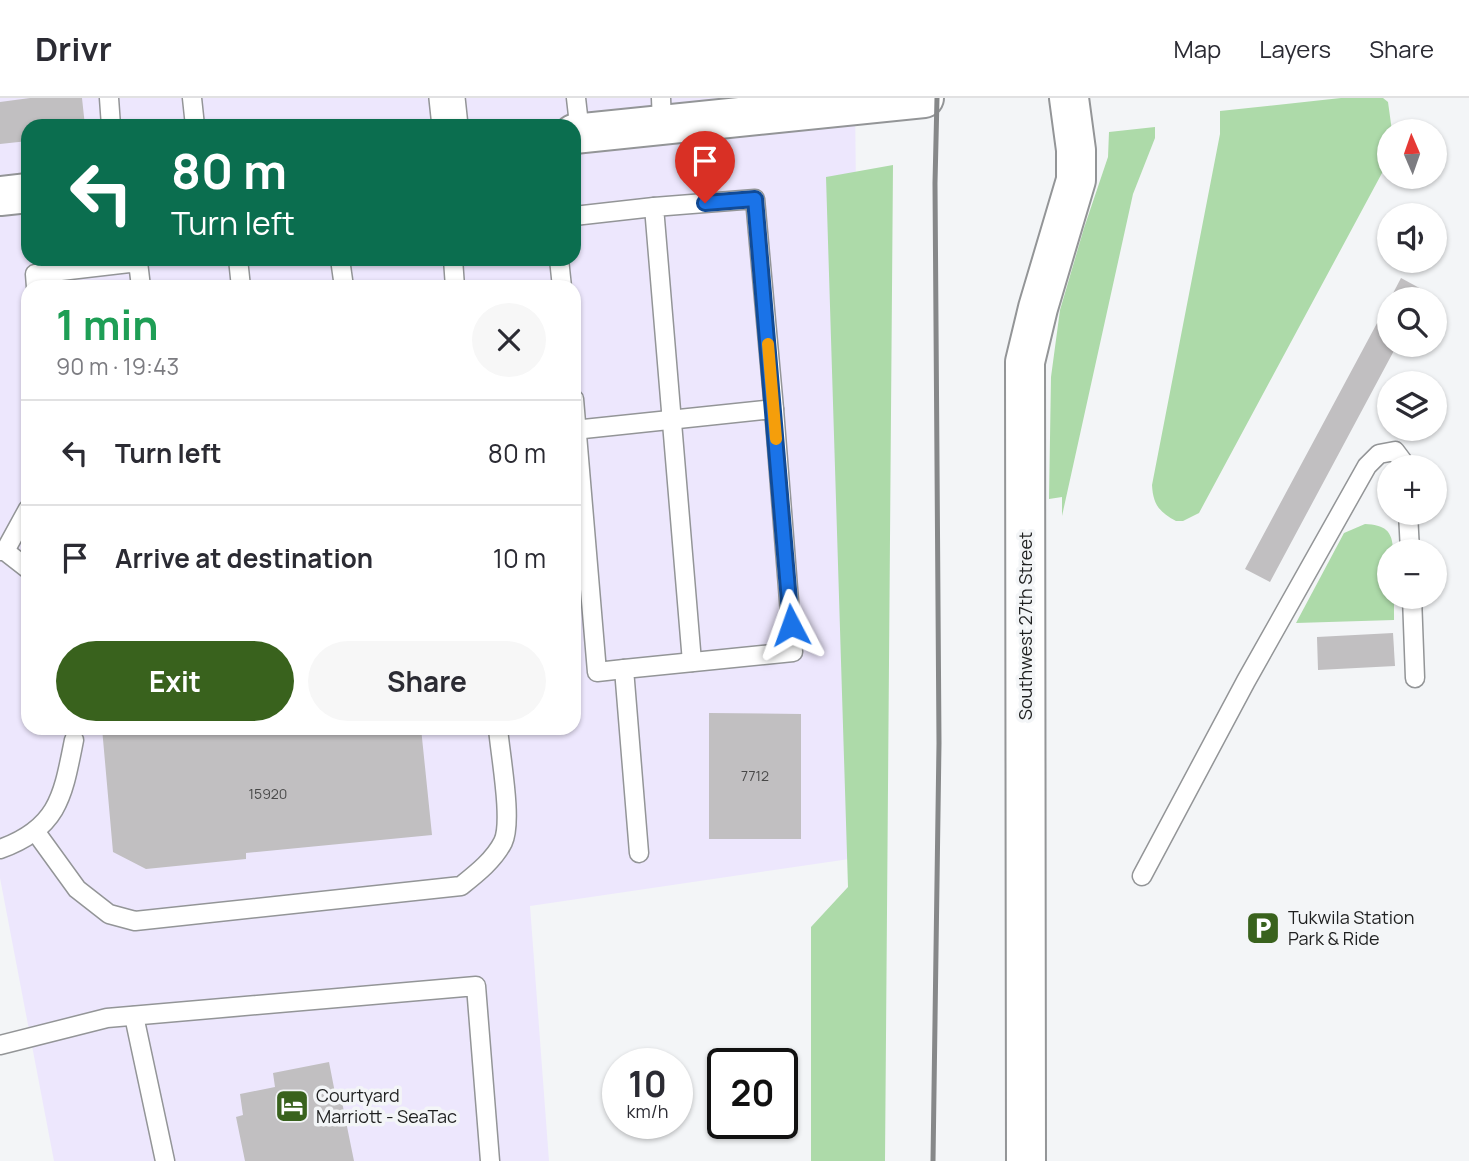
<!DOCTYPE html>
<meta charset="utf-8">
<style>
:root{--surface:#fff;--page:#f7f7f7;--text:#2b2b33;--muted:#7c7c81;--line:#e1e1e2;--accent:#39621d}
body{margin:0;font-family:Manrope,sans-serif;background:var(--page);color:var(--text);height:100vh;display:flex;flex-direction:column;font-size:26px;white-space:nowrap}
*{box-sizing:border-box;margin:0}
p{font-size:23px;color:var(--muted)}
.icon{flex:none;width:38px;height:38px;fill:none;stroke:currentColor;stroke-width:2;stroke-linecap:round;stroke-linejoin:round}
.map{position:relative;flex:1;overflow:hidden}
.drawer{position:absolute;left:21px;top:182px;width:560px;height:455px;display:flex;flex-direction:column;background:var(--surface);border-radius:21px;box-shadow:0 2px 5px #0004}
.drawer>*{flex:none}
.top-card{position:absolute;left:21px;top:21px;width:560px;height:147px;border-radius:21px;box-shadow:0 2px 5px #0004;background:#0b6e4f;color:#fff;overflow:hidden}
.needle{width:46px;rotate:358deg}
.controls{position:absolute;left:1377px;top:21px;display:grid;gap:14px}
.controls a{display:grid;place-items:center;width:70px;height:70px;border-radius:50%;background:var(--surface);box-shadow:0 2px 5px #0004;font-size:35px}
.speed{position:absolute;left:602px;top:950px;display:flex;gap:14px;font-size:35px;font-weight:700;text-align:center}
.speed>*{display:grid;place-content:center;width:91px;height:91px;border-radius:50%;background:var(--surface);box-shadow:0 2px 5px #0004;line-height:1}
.speed small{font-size:18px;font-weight:400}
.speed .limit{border:4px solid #111;border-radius:10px;background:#fff;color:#111}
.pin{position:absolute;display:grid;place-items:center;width:60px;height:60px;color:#fff;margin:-72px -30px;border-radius:50% 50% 50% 0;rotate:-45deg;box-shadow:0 0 7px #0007}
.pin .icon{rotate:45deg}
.me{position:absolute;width:77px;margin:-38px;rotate:356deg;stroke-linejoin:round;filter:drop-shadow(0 0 5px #0008)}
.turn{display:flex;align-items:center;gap:24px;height:147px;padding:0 35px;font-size:32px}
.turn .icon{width:91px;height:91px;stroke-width:2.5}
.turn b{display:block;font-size:49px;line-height:60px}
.round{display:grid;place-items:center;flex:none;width:74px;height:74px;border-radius:37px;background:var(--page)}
.summary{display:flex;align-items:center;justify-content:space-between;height:119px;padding:0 35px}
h1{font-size:42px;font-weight:700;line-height:52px;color:#1e9e55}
.primary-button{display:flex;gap:14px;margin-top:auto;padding:14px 35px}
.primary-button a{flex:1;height:80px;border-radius:42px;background:var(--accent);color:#fff;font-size:28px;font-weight:700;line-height:80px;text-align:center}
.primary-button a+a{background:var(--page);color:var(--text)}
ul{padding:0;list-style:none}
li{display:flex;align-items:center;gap:21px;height:105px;padding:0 35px;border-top:2px solid var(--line)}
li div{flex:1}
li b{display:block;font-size:26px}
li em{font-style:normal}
header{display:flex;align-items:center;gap:42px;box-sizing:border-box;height:98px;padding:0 35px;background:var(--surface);border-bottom:2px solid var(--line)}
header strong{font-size:33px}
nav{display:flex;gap:38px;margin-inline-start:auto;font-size:24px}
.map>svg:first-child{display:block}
.commercial{fill:#ede7fd;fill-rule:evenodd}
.green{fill:#addaa9}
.building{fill:#c1bfc1}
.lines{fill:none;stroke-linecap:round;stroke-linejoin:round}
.lane-casing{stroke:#939597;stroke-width:21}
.street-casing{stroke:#939597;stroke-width:38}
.secondary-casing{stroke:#939597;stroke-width:42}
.lane{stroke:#fff;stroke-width:18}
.street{stroke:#fff;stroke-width:35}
.secondary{stroke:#fff;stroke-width:38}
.rail{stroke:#868889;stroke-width:5}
.route-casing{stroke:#114b97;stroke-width:18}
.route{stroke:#1a73e8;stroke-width:12}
.slow{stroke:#f59e0b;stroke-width:12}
.labels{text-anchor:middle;stroke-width:7;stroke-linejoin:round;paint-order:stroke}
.number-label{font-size:14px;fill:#484848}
.street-label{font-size:18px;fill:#1f2020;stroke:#f3f5f7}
.poi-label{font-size:18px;fill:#1f2020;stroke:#f3f5f7;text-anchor:start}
</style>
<header>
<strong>Drivr</strong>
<nav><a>Map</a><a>Layers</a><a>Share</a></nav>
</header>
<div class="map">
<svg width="1469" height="1063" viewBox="0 0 1469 1063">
<rect width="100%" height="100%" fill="#f3f5f7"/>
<!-- commercial -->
<path class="commercial" d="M0 0H855L863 759 530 808 549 1063H54L0 780ZM28 28H574V161H28ZM28 189H574V630H28Z"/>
<!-- green -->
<g class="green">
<path d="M1341 0H1383L1388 4 1392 33H1390L1389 62 1199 415 1183 423H1176C1159 414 1153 406 1152 387L1220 36V13Z"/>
<path d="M1155 29V40L1133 96 1062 418V399L1049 401 1051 279 1060 212 1084 130 1108 59 1109 34Z"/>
<path d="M893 67 885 1063H811V829L848 789 826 79Z"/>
<path d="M1365 426C1384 427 1393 432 1393 453H1390V499H1394V522L1296 525 1344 435Z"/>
</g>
<!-- building -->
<g class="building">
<path d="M30 0H82L85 28H28V43L0 46V4Z"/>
<path d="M1401 180 1425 193 1421 201H1390Z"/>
<path d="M1390 201V247H1397L1270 484 1245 471Z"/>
<path d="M1393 535 1395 568 1318 572 1317 539Z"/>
<path d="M709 615 801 616V741H709Z"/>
<path d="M102 630H421L432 737 246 755V761L146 771 113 754Z"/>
<path d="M329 964 336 1000 341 999 354 1063H245L236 1019 243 1017 240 996 275 989 273 975Z"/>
</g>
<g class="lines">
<!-- lane casing -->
<g class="lane-casing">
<g id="lane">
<path d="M109 0 111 28"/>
<path d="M192 0 195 28"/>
<path d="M576 0 580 35"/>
<path d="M661 0 662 26"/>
<path d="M574 118 654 109"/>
<path d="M238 161 241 189"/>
<path d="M340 161 344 189"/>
<path d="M453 161 455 189"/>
<path d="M559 161 562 189"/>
<path d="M36 189 35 176 138 164 141 189"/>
<path d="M574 301 597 574 624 571"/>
<path d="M574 332 774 311 793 554 624 571 639 755"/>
<path d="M1408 415 1410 453"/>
<path d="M0 453H5L28 471"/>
<path d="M5 453 28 411"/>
<path d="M1412 499 1415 580"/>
<path d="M692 564 654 109 755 101 774 311"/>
<path d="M35 733 77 791 109 816 135 823 461 788C476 776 494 762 503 744 513 723 500 656 498 630"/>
<path d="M0 751C59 730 63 697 74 642"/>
<path d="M1142 778 1246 583 1367 368 1379 356 1395 353 1407 369"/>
<path d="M134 918 165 1063"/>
<path d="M0 947 107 920 476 888 490 1063"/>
</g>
</g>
<!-- street casing -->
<g class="street-casing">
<path id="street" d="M447 0 450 28"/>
</g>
<!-- secondary casing -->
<g class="secondary-casing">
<g id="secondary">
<path d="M574 36 924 0"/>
<path d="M0 98 28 95"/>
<path d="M1026 1063 1025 264 1038 210 1076 82V52L1069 0"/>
</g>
</g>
<!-- lane -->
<use href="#lane" class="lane"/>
<!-- street -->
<use href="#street" class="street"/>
<!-- secondary -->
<use href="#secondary" class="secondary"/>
<!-- rail -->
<path class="rail" d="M933 1063 939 645 935 85 937 0"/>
</g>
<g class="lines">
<!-- route casing -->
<g class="route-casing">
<path id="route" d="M705 105 755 101 791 527"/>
</g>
<!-- route -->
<use href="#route" class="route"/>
<!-- slow -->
<path class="slow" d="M768 246 776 341"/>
</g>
<!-- icons -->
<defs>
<g id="parking-square" transform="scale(1.75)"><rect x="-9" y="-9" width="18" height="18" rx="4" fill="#39621d" stroke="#f3f5f7"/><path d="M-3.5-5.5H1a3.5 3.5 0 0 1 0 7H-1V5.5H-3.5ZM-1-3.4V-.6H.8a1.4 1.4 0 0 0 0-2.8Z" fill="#fff"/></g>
<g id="hotel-square" transform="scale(1.75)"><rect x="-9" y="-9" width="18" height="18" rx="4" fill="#39621d" stroke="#f3f5f7"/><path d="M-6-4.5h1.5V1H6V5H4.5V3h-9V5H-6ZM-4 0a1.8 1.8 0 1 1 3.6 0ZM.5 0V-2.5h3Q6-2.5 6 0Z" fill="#fff"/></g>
</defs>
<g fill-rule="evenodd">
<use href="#parking-square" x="1263" y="830"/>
<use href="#hotel-square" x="292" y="1008"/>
</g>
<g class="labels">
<!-- number labels -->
<g class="number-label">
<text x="755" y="683">7712</text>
<text x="268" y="701">15920</text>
</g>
<!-- street labels -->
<g class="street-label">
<text transform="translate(1026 528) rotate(-90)" y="6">Southwest 27th Street</text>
</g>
<!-- poi labels -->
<g class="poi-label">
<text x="1288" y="826">Tukwila Station<tspan x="1288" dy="21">Park &amp; Ride</tspan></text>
<text x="316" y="1004">Courtyard<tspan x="316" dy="21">Marriott - SeaTac</tspan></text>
</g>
</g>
</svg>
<div class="controls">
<a><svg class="needle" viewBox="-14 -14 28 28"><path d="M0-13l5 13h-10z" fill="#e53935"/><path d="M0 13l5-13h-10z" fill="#7c7c81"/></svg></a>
<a><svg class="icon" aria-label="sound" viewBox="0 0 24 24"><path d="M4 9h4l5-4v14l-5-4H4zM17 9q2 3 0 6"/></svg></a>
<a><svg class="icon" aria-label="search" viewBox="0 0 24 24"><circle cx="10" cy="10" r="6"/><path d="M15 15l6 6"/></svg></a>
<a><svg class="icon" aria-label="layers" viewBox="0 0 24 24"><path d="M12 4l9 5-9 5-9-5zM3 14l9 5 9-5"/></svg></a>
<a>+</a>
<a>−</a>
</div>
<div class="speed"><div>10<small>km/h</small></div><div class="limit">20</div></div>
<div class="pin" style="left:705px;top:105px;background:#d93025"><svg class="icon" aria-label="arrive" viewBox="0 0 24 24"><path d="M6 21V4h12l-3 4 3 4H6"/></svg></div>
<svg class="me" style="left:791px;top:527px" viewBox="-20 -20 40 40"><path d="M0-17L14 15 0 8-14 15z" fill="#1a73e8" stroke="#fff" stroke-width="4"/></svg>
<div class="top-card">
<div class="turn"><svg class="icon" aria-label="left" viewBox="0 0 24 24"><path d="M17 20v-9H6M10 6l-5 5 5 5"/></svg><div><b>80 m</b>Turn left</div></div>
</div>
<section class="drawer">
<div class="summary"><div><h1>1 min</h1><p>90 m · 19:43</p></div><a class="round"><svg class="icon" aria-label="close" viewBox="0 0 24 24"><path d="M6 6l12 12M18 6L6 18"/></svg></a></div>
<ul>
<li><svg class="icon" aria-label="left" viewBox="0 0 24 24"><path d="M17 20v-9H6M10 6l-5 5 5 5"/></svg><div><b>Turn left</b></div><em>80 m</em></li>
<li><svg class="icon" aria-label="arrive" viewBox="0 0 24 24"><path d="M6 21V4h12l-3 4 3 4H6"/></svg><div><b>Arrive at destination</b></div><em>10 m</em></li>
</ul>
<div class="primary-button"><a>Exit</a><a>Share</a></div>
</section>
</div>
